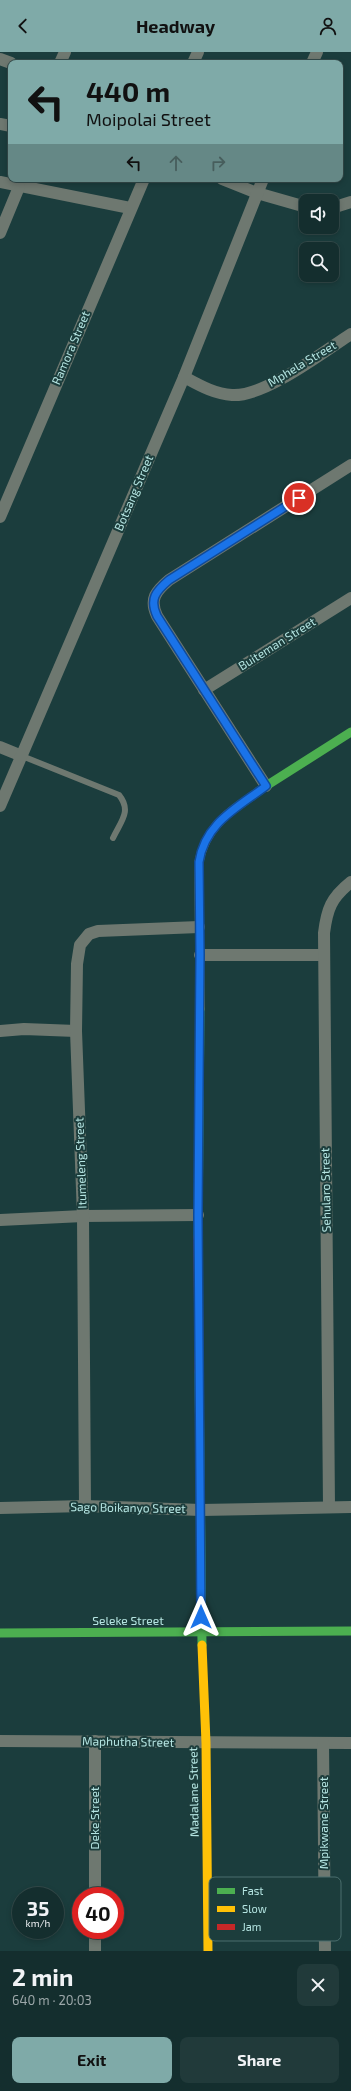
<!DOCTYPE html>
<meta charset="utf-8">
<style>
:root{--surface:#142e2e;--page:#213a3a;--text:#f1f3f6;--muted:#9da8aa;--line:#334a4a;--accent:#7faaa8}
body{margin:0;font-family:"Exo 2",sans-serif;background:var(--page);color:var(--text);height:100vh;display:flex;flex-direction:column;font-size:15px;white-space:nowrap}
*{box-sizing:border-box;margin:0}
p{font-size:13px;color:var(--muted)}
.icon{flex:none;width:22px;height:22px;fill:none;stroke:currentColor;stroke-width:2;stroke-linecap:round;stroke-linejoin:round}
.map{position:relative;height:1899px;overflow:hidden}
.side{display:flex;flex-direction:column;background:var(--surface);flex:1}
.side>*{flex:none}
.banner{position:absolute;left:8px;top:8px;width:335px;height:122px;border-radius:8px;box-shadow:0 2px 6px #0003,0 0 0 1px var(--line);background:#7faaa8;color:#111;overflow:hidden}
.controls{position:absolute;left:299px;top:142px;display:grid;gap:8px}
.controls a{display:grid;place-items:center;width:40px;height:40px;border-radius:8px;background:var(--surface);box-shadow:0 2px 6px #0003,0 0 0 1px var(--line);font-size:20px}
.speed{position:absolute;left:12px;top:1835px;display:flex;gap:8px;font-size:20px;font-weight:700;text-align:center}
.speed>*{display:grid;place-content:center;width:52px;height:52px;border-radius:50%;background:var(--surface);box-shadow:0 2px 6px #0003,0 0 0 1px var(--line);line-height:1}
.speed small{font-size:10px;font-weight:400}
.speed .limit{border:6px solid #d22;background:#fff;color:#111}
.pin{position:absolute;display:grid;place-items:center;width:34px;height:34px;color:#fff;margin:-17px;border:2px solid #fff;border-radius:50%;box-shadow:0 1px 4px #0007}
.me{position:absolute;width:44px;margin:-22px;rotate:0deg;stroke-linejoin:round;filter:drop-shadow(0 0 3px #0008)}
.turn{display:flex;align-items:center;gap:14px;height:84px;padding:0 12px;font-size:18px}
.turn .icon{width:52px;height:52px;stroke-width:2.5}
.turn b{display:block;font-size:28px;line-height:34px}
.lanes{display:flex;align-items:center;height:38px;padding:0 12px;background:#0003;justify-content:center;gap:20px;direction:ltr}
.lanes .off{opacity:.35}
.round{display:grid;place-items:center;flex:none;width:42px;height:42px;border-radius:8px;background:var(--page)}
.summary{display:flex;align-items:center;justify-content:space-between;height:68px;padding:0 12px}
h1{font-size:24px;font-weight:700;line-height:30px}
.button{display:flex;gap:8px;margin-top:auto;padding:8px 12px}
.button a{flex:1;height:46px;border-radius:8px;background:var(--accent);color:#111;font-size:16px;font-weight:700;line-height:46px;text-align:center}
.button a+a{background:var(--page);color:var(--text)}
header{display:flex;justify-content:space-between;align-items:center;height:52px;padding:0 12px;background:var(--accent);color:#111;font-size:18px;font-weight:700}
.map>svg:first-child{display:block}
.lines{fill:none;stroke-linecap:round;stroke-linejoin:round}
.lane{stroke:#6e7870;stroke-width:6}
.street{stroke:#6e7870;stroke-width:12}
.fast{stroke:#4caf50;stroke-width:9}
.slow{stroke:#ffc107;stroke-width:9}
.jam{stroke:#c62828;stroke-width:9}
.route-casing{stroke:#114b97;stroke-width:10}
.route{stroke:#1a73e8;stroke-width:7}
.labels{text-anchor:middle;stroke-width:4;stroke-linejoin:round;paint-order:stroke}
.street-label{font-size:12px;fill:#b5e5e2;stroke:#1c3d3c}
.key{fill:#1c3d3c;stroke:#4a6f6e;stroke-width:1}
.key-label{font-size:11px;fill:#b5e5e2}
</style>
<header><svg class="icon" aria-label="back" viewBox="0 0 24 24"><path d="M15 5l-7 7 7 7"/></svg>Headway<svg class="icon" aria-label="person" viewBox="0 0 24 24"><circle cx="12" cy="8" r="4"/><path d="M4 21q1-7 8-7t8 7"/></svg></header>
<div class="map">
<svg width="351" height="1899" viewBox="0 0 351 1899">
<rect width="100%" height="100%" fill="#1b3d3d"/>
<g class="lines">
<!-- lane -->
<path class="lane" d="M22 704 119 743C132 759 121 769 113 786"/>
<!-- street -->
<g class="street">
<path d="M0 7 11 11"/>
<path d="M60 11 65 0"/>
<path d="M193 11 198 0"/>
<path d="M312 11 317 0"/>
<path d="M0 72 11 74"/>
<path d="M222 127 257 141 306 155"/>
<path d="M0 130 130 156"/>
<path d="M332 156 351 150"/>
<path d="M0 181 19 135"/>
<path d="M184 325C199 333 214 342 232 343 265 345 323 300 351 282"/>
<path d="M0 465 144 127"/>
<path d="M204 638 351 546"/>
<path d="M0 695 22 704"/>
<path d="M266 734 157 564C149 547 156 539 169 528L351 413"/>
<path d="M0 754 184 325 263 127"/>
<path d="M200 903H324"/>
<path d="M0 979 24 977 76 979"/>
<path d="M0 1168 83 1164 198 1163"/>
<path d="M85 1454 83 1164 76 979 77 912 80 893 89 882 98 879 199 875"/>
<path d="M329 1455 324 881C327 857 331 846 351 830"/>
<path d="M0 1456 85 1454 201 1458 351 1455"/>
<path d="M0 1689 351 1691"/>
<path d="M95 1689V1844"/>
<path d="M323 1691 325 1899"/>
<path d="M95 1878V1899"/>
</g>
<!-- fast -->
<g class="fast">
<path d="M234 757 266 734 351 680"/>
<path d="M198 1185 200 957"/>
<path d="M199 1319 202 1593"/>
<path d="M0 1581 351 1579"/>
</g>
<!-- slow -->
<g class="slow">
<path d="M200 957 199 810C203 787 215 771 234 757"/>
<path d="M202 1593 206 1691 208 1899"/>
</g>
<!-- jam -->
<path class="jam" d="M198 1185 199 1319"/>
</g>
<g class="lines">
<!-- route casing -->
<g class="route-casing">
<path id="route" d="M201 1565 198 1163 200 903 199 810C205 771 237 756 266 734L157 564C149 547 156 539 169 528L299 446"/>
</g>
<!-- route -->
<use href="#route" class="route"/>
</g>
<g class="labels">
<!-- street labels -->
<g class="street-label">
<text transform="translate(71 296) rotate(-67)" y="4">Ramora Street</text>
<text transform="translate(302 312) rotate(-31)" y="4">Mphela Street</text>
<text transform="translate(134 441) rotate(-67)" y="4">Botsang Street</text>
<text transform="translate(277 592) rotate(-32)" y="4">Buiteman Street</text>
<text transform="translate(81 1111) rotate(-92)" y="4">Itumeleng Street</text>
<text transform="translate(326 1138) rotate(-91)" y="4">Sehularo Street</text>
<text transform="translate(128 1456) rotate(1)" y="4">Sago Boikanyo Street</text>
<text x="128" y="1573">Seleke Street</text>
<text transform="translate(128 1690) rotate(1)" y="4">Maphutha Street</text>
<text transform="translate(194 1740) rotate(-91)" y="4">Madalane Street</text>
<text transform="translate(95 1766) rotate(-90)" y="4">Deke Street</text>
<text transform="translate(324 1771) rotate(-90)" y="4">Mpikwane Street</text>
</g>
</g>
<!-- legend -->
<rect x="209" y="1825" width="132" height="64" rx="6" class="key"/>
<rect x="217" y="1836" width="18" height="6" fill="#4caf50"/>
<rect x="217" y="1854" width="18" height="6" fill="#ffc107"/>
<rect x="217" y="1872" width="18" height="6" fill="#c62828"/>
<g class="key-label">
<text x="242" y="1843">Fast</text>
<text x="242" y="1861">Slow</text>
<text x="242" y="1879">Jam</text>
</g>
</svg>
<div class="controls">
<a><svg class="icon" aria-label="sound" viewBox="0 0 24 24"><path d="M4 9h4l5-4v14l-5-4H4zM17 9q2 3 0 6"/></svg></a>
<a><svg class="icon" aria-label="search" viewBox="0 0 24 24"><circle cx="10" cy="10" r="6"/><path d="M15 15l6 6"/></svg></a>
</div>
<div class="speed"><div>35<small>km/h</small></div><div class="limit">40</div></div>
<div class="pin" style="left:299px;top:446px;background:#d93025"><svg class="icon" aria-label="arrive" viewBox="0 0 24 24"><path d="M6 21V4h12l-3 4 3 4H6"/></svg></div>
<svg class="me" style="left:201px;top:1565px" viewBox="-20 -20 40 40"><path d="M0-17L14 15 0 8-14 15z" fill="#1a73e8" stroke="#fff" stroke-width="4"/></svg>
<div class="banner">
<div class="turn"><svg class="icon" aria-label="left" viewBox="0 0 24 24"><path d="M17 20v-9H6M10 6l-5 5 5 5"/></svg><div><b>440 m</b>Moipolai Street</div></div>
<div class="lanes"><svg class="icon" aria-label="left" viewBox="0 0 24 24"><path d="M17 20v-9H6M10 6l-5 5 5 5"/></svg><svg class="icon off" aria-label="ahead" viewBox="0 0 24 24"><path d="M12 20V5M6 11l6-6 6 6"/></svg><svg class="icon off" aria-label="right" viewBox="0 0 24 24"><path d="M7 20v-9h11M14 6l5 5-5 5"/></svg></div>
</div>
</div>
<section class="side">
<div class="summary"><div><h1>2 min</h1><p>640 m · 20:03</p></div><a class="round"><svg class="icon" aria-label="close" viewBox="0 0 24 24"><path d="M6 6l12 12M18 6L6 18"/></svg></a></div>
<div class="button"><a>Exit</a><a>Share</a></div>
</section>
